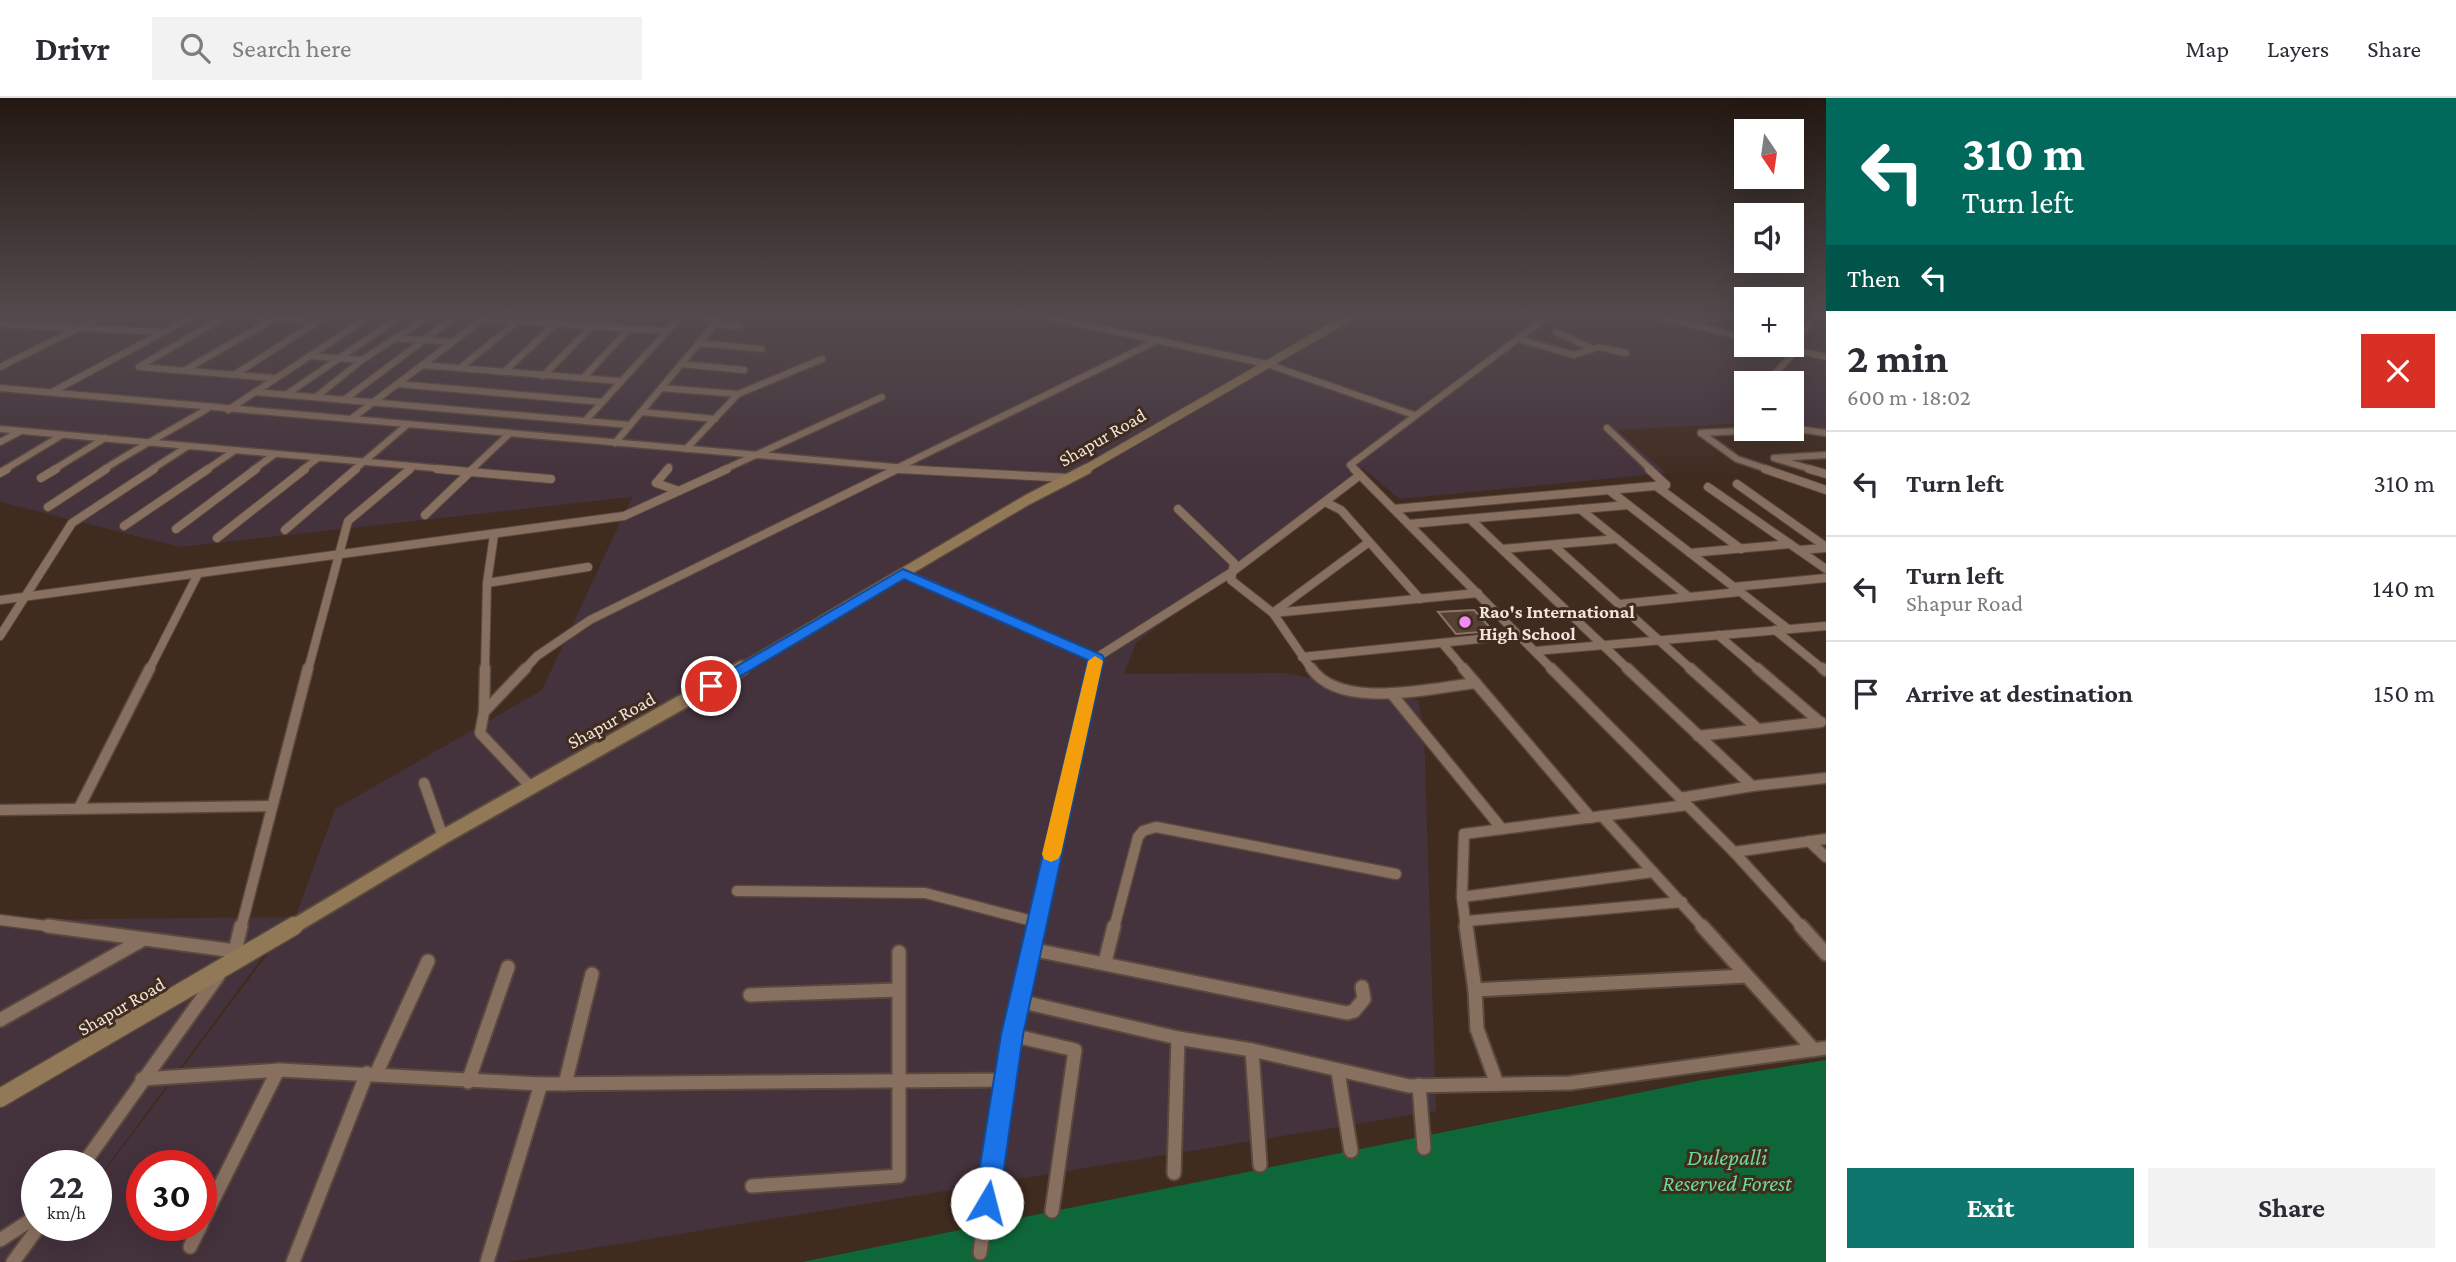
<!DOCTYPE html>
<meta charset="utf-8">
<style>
:root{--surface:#fff;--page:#f2f2f3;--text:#2b2b33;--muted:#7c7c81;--line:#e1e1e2;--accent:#0f766e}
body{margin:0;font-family:"Crimson Pro",serif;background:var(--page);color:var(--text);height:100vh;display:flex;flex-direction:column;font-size:26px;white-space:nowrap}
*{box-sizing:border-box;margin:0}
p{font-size:23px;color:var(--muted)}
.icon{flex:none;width:38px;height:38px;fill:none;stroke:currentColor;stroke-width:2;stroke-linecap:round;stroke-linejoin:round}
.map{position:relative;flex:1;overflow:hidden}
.details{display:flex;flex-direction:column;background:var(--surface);width:630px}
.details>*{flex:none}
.top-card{background:#00695c;color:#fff;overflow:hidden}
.needle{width:46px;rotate:167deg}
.tools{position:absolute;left:1734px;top:21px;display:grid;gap:14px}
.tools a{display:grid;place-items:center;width:70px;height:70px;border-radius:0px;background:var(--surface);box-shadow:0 7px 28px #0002;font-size:35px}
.speed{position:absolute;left:21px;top:1052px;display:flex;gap:14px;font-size:35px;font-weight:700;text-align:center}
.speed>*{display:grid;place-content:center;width:91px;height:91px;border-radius:50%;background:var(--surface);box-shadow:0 7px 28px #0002;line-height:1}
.speed small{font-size:18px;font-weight:400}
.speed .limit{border:10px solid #d22;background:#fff;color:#111}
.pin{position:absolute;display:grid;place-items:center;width:60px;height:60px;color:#fff;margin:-30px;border:4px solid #fff;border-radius:50%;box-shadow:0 2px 7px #0007}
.me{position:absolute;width:77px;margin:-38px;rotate:8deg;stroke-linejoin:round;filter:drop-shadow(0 0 5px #0008)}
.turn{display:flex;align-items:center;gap:24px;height:147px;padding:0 21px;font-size:32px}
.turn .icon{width:91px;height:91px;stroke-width:2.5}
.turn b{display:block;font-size:49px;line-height:60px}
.then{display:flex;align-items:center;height:66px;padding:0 21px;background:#0003;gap:14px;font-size:26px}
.round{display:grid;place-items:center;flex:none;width:74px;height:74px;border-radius:0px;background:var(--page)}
.overview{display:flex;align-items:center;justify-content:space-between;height:119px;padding:0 21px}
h1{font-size:42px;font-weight:700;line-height:52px}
.primary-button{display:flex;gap:14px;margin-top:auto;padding:14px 21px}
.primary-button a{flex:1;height:80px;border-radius:0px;background:var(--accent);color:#fff;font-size:28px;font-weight:700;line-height:80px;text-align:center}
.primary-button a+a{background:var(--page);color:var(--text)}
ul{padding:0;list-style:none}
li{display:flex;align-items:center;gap:21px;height:105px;padding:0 21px;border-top:2px solid var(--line)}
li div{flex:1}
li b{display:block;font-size:26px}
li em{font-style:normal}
header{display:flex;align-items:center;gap:42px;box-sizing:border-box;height:98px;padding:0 35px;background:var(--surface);border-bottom:2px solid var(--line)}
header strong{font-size:33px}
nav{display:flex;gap:38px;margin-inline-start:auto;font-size:24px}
.search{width:490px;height:63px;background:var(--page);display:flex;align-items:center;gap:18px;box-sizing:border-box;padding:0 24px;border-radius:0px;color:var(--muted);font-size:26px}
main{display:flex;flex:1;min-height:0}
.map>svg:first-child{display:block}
.industrial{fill:#44323c;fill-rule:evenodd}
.forest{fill:#0e6738}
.building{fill:#564033;stroke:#8c7364;stroke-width:2}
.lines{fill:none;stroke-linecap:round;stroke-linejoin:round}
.street-far3-casing{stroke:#5b493e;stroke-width:9}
.street-far2-casing{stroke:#5b493e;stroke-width:10}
.street-far1-casing{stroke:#5b493e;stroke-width:13}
.street-casing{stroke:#5b493e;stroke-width:17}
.secondary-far3-casing{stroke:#5b493e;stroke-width:10}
.secondary-far2-casing{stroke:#5b493e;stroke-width:13}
.secondary-far1-casing{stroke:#5b493e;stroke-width:18}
.secondary-casing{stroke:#5b493e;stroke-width:21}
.street-far3{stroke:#887061;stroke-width:6}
.street-far2{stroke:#887061;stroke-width:8}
.street-far1{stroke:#887061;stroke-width:10}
.street{stroke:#887061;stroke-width:13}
.secondary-far3{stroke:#917856;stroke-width:8}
.secondary-far2{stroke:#917856;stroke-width:10}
.secondary-far1{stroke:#917856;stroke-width:14}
.secondary{stroke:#917856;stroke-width:18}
.route{fill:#1a73e8;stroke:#114b97;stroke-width:2}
.slow{fill:#f59e0b}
.poi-dot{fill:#ef8bf7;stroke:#402b1f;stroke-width:2.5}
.labels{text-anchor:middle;stroke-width:6;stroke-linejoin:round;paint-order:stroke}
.street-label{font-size:19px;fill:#f2e4dc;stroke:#402b1f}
.poi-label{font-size:19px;font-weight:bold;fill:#f2e4dc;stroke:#402b1f;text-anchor:start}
.near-park-label{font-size:23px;font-style:italic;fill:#6ed994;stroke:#402b1f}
</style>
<header>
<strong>Drivr</strong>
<div class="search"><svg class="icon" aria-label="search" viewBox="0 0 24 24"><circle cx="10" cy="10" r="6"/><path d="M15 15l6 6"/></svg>Search here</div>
<nav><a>Map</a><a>Layers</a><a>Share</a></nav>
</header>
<main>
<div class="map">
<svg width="1826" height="1164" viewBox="0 0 1826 1164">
<rect width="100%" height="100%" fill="#402b1f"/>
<!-- industrial -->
<path class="industrial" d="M0 218H1746V247H1792V218H1826V331L1792 324V285H1746V325L1617 332 1666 375 1400 401 1362 370 1136 545 1124 576 1285 575 1418 602 1424 631 1436 1013 508 1164H0V822L292 819 96 1083V1068H37V1127H63L56 1138 65 1127H96V1085L295 820 335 711 542 592 632 399 180 449 0 404ZM142 1068H201V1127H142Z"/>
<!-- forest -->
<path class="forest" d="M1826 962V1164H802L1702 982Z"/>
<!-- building -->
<path class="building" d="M1474 512 1493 533 1456 536 1438 514Z"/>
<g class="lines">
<!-- street-far3 casing -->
<g class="street-far3-casing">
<g id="street-far3">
<path d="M241 218 317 222"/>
<path d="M1044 218 1267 266 1414 317"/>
<path d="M1656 218 1746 240"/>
<path d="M484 221 667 233"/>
<path d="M0 226 163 234"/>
<path d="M715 226 739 228"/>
<path d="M1556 234 1593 251"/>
<path d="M394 240 450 244"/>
<path d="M1518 241 1574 257 1599 249 1626 255"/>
<path d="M698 245 762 251"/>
<path d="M1775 247 1826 259"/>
<path d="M1792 251 1814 218"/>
<path d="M309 258 362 262"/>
<path d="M681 266 744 272"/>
<path d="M422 267 619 283"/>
<path d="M140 268 226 218"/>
<path d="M0 269 102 218"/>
<path d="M139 269 273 280"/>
<path d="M460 270 518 223"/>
<path d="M185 272 279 218"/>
<path d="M504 274 555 226"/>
<path d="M234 277 326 218"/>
<path d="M543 278 592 228"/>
<path d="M583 280 629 231"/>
<path d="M1766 285 1797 252"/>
<path d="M398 286 602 304"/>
<path d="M0 290 928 372"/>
<path d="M661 290 738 296"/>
<path d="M54 293 193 218"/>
<path d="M255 294 630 327"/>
<path d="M287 296 401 218"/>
<path d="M316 299 362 262 429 218"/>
<path d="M344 302 456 218"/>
<path d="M228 312 370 218"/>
<path d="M641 314 715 321"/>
<path d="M351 321 487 218"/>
<path d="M585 323 681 218"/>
<path d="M1607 330 1651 372"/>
<path d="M1792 330 1826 335"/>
<path d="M0 331 456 372"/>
<path d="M1701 335 1737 361 1770 372"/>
<path d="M1701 335 1782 331"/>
<path d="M0 344 19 334"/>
<path d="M615 345 719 221 698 218"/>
<path d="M686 351 738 296 822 261"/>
<path d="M4 372 62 337"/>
<path d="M53 372 105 340"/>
<path d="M103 372C137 350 172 332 207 311"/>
<path d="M151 372 188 348"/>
<path d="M206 372 234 353"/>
<path d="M253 372 275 356"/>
<path d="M302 372 318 360"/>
<path d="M354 372 408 326"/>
<path d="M408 372 411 370"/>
<path d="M471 372 510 335"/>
<path d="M666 372 669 369"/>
<path d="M723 372 882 299"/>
<path d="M893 372 1158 242"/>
<path d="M1355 372 1350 367 1548 218"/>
<path d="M1814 372 1774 360 1826 357"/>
</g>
</g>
<!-- street-far2 casing -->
<g class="street-far2-casing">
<g id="street-far2">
<path d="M437 371 551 381"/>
<path d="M668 371 656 385 679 393"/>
<path d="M898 371 1069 380"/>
<path d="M1354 371 1553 572"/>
<path d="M1649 371 1666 387"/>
<path d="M1765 371 1826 392"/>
<path d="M1809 371 1826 376"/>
<path d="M0 375 7 371"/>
<path d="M41 380 56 371"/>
<path d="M1737 386 1826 449"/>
<path d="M1656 388 1741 451"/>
<path d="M1708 389 1826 471"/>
<path d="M1609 392 1788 531"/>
<path d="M1325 404 1341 412 1420 501"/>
<path d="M48 409 106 371"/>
<path d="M1178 411 1234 465 1231 482 1273 515 1312 572"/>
<path d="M1394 411 1666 387"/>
<path d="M1580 411 1689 499"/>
<path d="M425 417 473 371"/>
<path d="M1470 421 1629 572"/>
<path d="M1409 426 1628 407"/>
<path d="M124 428 208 371"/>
<path d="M176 431 256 371"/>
<path d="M285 432 356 371"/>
<path d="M217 440 305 371"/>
<path d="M1553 447 1692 572"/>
<path d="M1502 451 1617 441"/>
<path d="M1799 452 1826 450"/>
<path d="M1690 455 1790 446"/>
<path d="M903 475 1096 560"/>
<path d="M487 485 588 469"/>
<path d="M1733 489 1826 480"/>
<path d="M0 502 624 418 727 371"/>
<path d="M1620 506 1739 494"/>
<path d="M1274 514 1369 444"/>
<path d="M1273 515 1478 495"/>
<path d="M1775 532 1824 572"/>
<path d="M1718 537 1759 572"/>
<path d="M0 538 72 425 154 371"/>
<path d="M1442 545 1465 572"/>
<path d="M1535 553 1826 528"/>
<path d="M1302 559 1519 537"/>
<path d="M149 572 198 476"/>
<path d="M308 572 348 423 410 371"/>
<path d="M485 572 487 485 494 437"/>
<path d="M524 572 537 558 590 522 897 371"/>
<path d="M1093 572 1096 560 1232 474 1360 377"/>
</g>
</g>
<!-- street-far1 casing -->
<g class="street-far1-casing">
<g id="street-far1">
<path d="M485 570 484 614 480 635 531 689"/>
<path d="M1311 570C1340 613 1431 590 1476 585"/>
<path d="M1463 570 1591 720"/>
<path d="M1551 570 1734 754 1803 830"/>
<path d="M1627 570 1752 688"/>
<path d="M1690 570 1758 631"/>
<path d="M1757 570 1820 624"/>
<path d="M1822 570 1826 573"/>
<path d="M1391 595 1502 731"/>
<path d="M484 614 526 570"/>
<path d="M1698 638 1821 624"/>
<path d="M424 685 443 739"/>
<path d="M1680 700 1752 688 1826 680"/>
<path d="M79 710 150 570"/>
<path d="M0 712 271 708"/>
<path d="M1602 718 1704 830"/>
<path d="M1809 743 1826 759"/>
<path d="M1734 754 1826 741"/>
<path d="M737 793 925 795 1036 824"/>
<path d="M1462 799 1653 774"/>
<path d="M0 822 62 830"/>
<path d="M1467 823 1682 804"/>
<path d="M241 830 308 570"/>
<path d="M1035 830 1094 570"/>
<path d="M1114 830 1138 739 1143 733 1156 729 1396 776"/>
<path d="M1466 830 1462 799 1464 736 1687 707"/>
</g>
</g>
<!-- street casing -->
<g class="street-casing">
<g id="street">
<path d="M48 828 235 853"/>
<path d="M1466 828 1475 892 1477 931 1497 986"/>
<path d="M1702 828 1814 952"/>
<path d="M1801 828 1826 856"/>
<path d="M1030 851 1347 915 1354 913 1364 901 1362 889"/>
<path d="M237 863 235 853 241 828"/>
<path d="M1105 864 1114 828"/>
<path d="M1475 892 1746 878"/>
<path d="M750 897 898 892"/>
<path d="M1019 903 1178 940 1252 952 1409 988 1570 985 1826 950"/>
<path d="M0 922 142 842"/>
<path d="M1012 937 1075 952 1052 1113"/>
<path d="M1252 952 1260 1067"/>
<path d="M1338 974 1351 1053"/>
<path d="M376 976 428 863"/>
<path d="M142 981 280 972 541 986 1003 982 1035 828"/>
<path d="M468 984 508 869"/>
<path d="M565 986 592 876"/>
<path d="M1419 987 1424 1050"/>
<path d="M82 1068 218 878"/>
<path d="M1174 1075 1178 940"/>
<path d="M752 1088 899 1078V854"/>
<path d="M201 1126 278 972"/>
<path d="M0 1142 37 1118"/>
<path d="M190 1149 201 1127"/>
<path d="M980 1155 1003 982"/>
<path d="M13 1164 40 1127"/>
<path d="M293 1164 367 975"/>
<path d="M487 1164 541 986"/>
</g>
</g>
<!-- secondary-far3 casing -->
<g class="secondary-far3-casing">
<path id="secondary-far3" d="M1084 372 1351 218"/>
</g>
<!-- secondary-far2 casing -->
<g class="secondary-far2-casing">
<path id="secondary-far2" d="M739 572 1027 402 1087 371"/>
</g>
<!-- secondary-far1 casing -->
<g class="secondary-far1-casing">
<path id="secondary-far1" d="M291 830 443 739 742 570"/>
</g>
<!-- secondary casing -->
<g class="secondary-casing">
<path id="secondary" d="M0 1000 294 828"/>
</g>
<!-- street-far3 -->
<use href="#street-far3" class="street-far3"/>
<!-- street-far2 -->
<use href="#street-far2" class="street-far2"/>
<!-- street-far1 -->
<use href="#street-far1" class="street-far1"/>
<!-- street -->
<use href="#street" class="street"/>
<!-- secondary-far3 -->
<use href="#secondary-far3" class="secondary-far3"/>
<!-- secondary-far2 -->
<use href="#secondary-far2" class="secondary-far2"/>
<!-- secondary-far1 -->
<use href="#secondary-far1" class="secondary-far1"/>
<!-- secondary -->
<use href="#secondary" class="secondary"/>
</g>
<!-- sky -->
<linearGradient id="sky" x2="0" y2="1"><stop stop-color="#231811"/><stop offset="0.57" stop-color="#534a4d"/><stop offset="1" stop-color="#534a4d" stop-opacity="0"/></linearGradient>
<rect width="1826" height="381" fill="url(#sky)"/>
<!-- route -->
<path class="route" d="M903 471 1102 557 1104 560 1023 937 999 1105 996 1114 987 1118 978 1114 974 1105 1001 937 1088 562 904 481 717 592H705L703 588Z"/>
<!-- slow -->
<path class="slow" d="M1095 558 1103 563 1061 756 1058 761 1051 764 1044 761 1042 756 1088 563Z"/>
<!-- markers -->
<circle class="poi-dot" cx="1465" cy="524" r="7"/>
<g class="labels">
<!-- street labels -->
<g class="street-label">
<text transform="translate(1102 339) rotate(-30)" y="7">Shapur Road</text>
<text transform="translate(611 622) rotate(-29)" y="7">Shapur Road</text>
<text transform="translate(121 908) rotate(-30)" y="7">Shapur Road</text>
</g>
<!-- poi labels -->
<g class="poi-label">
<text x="1479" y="520">Rao's International<tspan x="1479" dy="22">High School</tspan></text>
</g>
<!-- near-park labels -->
<g class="near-park-label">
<text x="1727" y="1067">Dulepalli<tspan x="1727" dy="26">Reserved Forest</tspan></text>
</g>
</g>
</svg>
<div class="tools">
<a><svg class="needle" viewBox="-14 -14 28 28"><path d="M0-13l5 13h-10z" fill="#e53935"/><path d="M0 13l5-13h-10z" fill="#7c7c81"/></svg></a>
<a><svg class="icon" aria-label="sound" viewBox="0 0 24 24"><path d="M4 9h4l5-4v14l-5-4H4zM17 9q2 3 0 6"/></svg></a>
<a>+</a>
<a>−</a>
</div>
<div class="speed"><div>22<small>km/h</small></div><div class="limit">30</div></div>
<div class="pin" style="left:711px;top:588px;background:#d93025"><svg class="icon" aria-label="arrive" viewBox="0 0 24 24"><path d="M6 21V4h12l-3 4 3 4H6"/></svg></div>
<svg class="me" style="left:987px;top:1105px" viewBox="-20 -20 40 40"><circle r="19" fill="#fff"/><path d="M0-13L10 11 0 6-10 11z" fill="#1a73e8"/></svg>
</div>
<section class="details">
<div class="top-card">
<div class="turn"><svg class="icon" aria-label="left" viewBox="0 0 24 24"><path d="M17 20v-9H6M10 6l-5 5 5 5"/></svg><div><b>310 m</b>Turn left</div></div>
<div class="then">Then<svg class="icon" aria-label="left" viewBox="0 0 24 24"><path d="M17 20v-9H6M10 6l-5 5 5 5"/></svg></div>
</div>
<div class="overview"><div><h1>2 min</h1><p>600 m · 18:02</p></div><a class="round" style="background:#d93025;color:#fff"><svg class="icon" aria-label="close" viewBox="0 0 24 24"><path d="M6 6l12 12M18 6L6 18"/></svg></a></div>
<ul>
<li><svg class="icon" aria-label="left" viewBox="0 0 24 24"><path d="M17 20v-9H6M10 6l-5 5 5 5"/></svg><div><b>Turn left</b></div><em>310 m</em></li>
<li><svg class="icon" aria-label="left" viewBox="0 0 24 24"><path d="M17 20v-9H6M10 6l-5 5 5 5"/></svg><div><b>Turn left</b><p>Shapur Road</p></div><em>140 m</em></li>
<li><svg class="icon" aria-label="arrive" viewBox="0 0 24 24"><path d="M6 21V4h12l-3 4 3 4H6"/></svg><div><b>Arrive at destination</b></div><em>150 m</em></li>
</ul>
<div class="primary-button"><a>Exit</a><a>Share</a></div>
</section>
</main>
